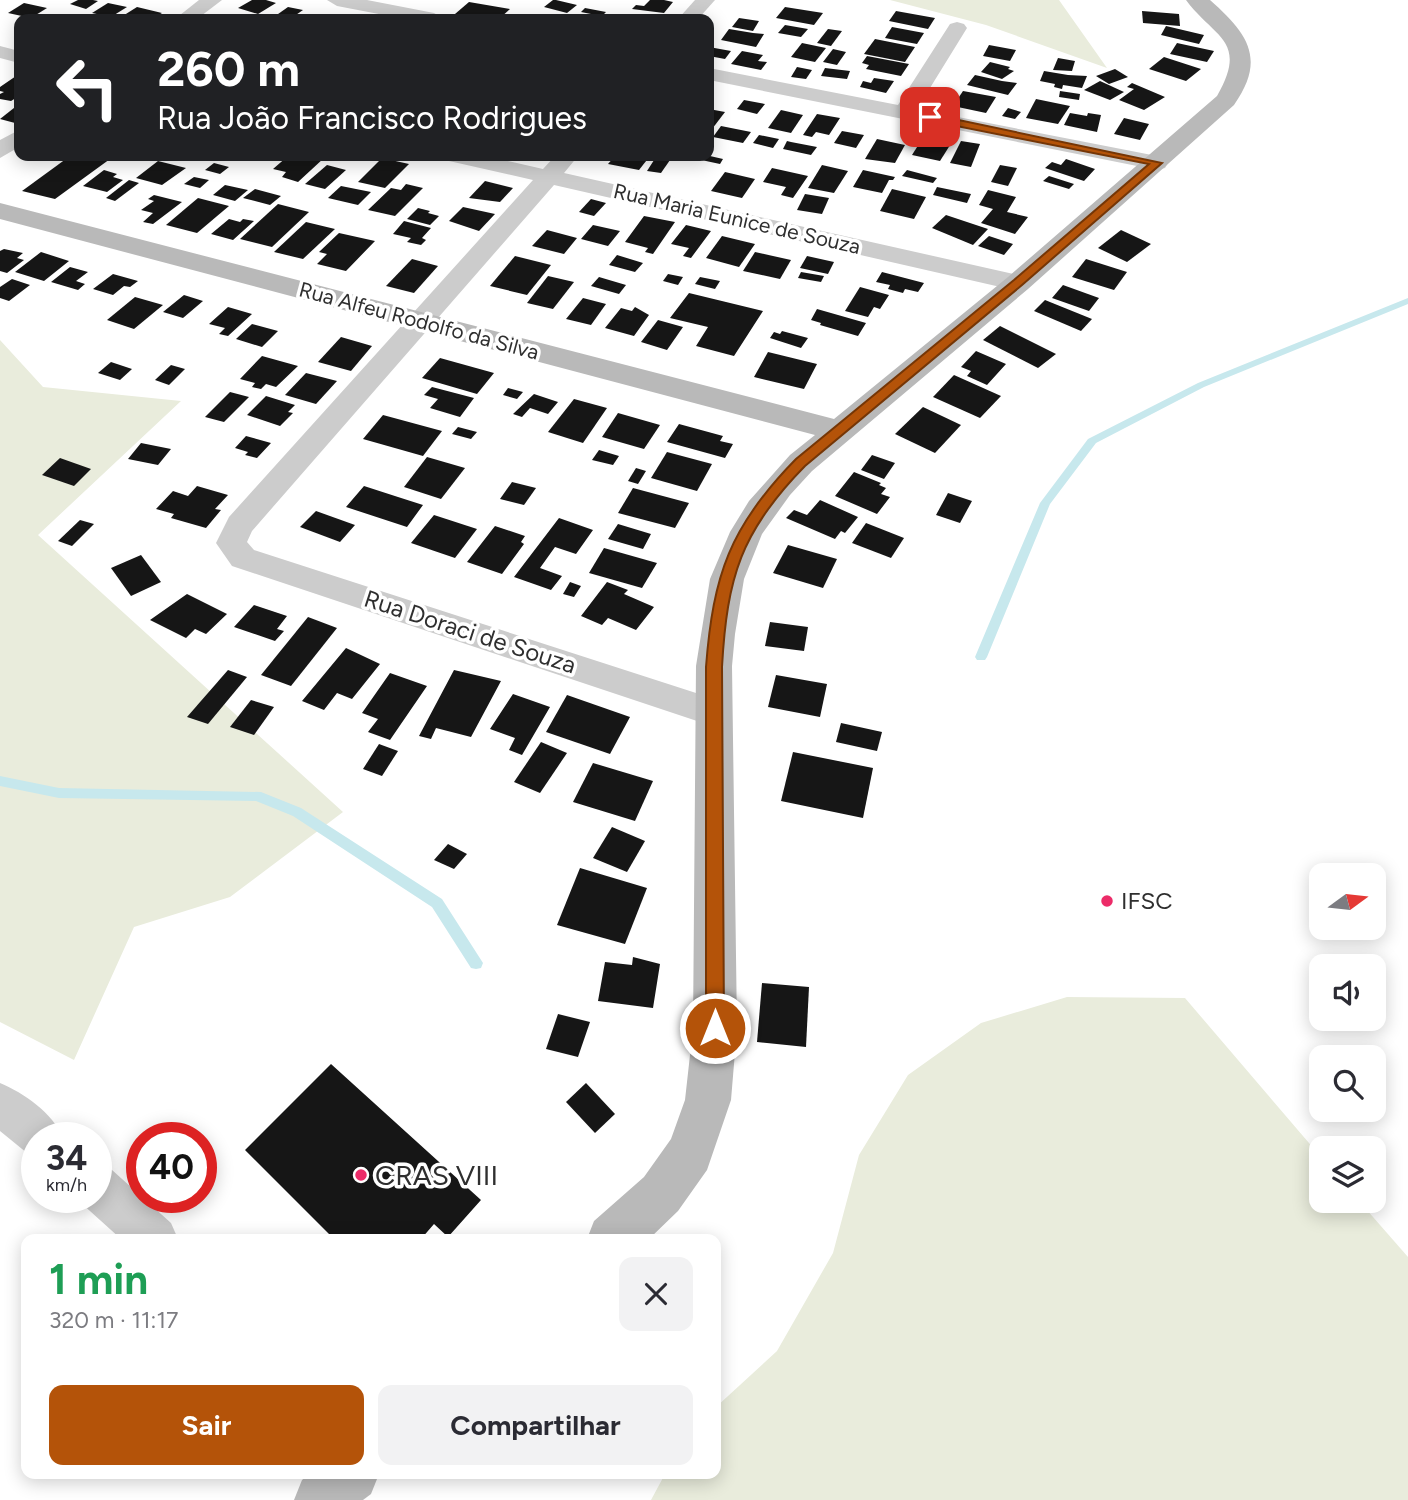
<!DOCTYPE html>
<html lang="pt">
<meta charset="utf-8">
<style>
:root{--surface:#fff;--page:#f2f2f3;--text:#2b2b33;--muted:#7c7c81;--accent:#b45309}
body{margin:0;font-family:Figtree,sans-serif;background:var(--page);color:var(--text);height:100vh;display:flex;flex-direction:column;font-size:26px;white-space:nowrap}
*{box-sizing:border-box;margin:0}
p{font-size:23px;color:var(--muted)}
.icon{flex:none;width:38px;height:38px;fill:none;stroke:currentColor;stroke-width:2;stroke-linecap:round;stroke-linejoin:round}
.map{position:relative;flex:1;overflow:hidden}
.side{position:absolute;left:21px;top:1234px;width:700px;height:245px;display:flex;flex-direction:column;background:var(--surface);border-radius:14px;box-shadow:0 4px 18px #0003}
.side>*{flex:none}
.guide{position:absolute;left:14px;top:14px;width:700px;height:147px;border-radius:14px;box-shadow:0 4px 18px #0003;background:#202124;color:#fff;overflow:hidden}
.needle{width:46px;rotate:75deg}
.controls{position:absolute;left:1309px;top:863px;display:grid;gap:14px}
.controls a{display:grid;place-items:center;width:77px;height:77px;border-radius:14px;background:var(--surface);box-shadow:0 4px 18px #0003;font-size:35px}
.speed{position:absolute;left:21px;top:1122px;display:flex;gap:14px;font-size:35px;font-weight:700;text-align:center}
.speed>*{display:grid;place-content:center;width:91px;height:91px;border-radius:50%;background:var(--surface);box-shadow:0 4px 18px #0003;line-height:1}
.speed small{font-size:18px;font-weight:400}
.speed .limit{border:10px solid #d22;background:#fff;color:#111}
.pin{position:absolute;display:grid;place-items:center;width:60px;height:60px;color:#fff;margin:-30px;border-radius:14px;box-shadow:0 4px 10px #0006}
.me{position:absolute;width:77px;margin:-38px;rotate:0deg;stroke-linejoin:round;filter:drop-shadow(0 0 5px #0008)}
.turn{display:flex;align-items:center;gap:24px;height:147px;padding:0 28px;font-size:32px}
.turn .icon{width:91px;height:91px;stroke-width:2.5}
.turn b{display:block;font-size:49px;line-height:60px}
.round{display:grid;place-items:center;flex:none;width:74px;height:74px;border-radius:14px;background:var(--page)}
.headline{display:flex;align-items:center;justify-content:space-between;height:119px;padding:0 28px}
h1{font-size:42px;font-weight:700;line-height:52px;color:#1e9e55}
.primary-button{display:flex;gap:14px;margin-top:auto;padding:14px 28px}
.primary-button a{flex:1;height:80px;border-radius:14px;background:var(--accent);color:#fff;font-size:28px;font-weight:700;line-height:80px;text-align:center}
.primary-button a+a{background:var(--page);color:var(--text)}
.map>svg:first-child{display:block}
.green{fill:#e9ecdc}
.lines{fill:none;stroke-linecap:round;stroke-linejoin:round}
.stream{fill:#c7e8ed;fill-rule:evenodd}
.building{fill:#161616}
.street{fill:#ccc;fill-rule:evenodd}
.secondary{fill:#b9b9b9;fill-rule:evenodd}
.route{fill:#b45309;stroke:#753606;stroke-width:2}
.poi-dot{fill:#ec2b68;stroke:#fff;stroke-width:2.5}
.labels{text-anchor:middle;stroke-width:7;stroke-linejoin:round;paint-order:stroke}
.far-street-label{font-size:21px;fill:#2f2f2f;stroke:#fff}
.street-label{font-size:24px;fill:#2f2f2f;stroke:#fff}
.poi-label{font-size:24px;fill:#2f2f2f;stroke:#fff;text-anchor:start}
.near-poi-label{font-size:28px;fill:#2f2f2f;stroke:#fff;text-anchor:start}
</style>
<div class="map">
<svg width="1408" height="1500" viewBox="0 0 1408 1500">
<rect width="100%" height="100%" fill="#fff"/>
<!-- green -->
<g class="green">
<path d="M890 0H1059L1107 68 986 25Z"/>
<path d="M0 340 43 387 181 401 38 535 343 812 230 897 134 927 74 1060 0 1022Z"/>
<path d="M1067 997 1185 998 1321 1157V1200L1359 1201 1408 1257V1500H651L665 1474H716V1407L777 1351 833 1253 859 1155 908 1075 981 1023Z"/>
</g>
<g class="lines">
<!-- stream -->
<g class="stream">
<path d="M1408 298V304L1204 387 1096 443 1050 504 987 657 985 660H977L975 657 1040 503 1088 439 1198 383Z"/>
<path d="M0 776 59 788 261 792 301 808 442 899 483 963 481 968 476 969 471 968 432 907 293 816 256 801 59 798 0 786Z"/>
</g>
</g>
<!-- building -->
<g class="building">
<path d="M78 0H93L98 1 86 9 70 4Z"/>
<path d="M252 0H266L276 3 258 14 238 8Z"/>
<path d="M553 0H556L577 5 567 13 544 7Z"/>
<path d="M650 0H664L673 2 664 13 632 9 636 5 644 6Z"/>
<path d="M469 2 510 9 499 19 455 14Z"/>
<path d="M24 3 47 8 31 18 8 13Z"/>
<path d="M108 3 127 7 111 17 92 13Z"/>
<path d="M137 7 162 13 152 19H118Z"/>
<path d="M288 7 303 10 290 19H271Z"/>
<path d="M785 7 823 13 814 25 776 18Z"/>
<path d="M585 8 606 12 599 19H591L596 15 581 12Z"/>
<path d="M896 11 935 18 928 29 889 21Z"/>
<path d="M1142 11 1179 14 1180 26 1143 23Z"/>
<path d="M739 18 759 21 753 31 732 27Z"/>
<path d="M785 25 808 29 801 37 778 33Z"/>
<path d="M1166 26 1204 35 1199 44 1161 35Z"/>
<path d="M892 27 924 33 917 44 885 38Z"/>
<path d="M729 29 753 33 764 34 756 47 721 40Z"/>
<path d="M828 29 842 31 831 46 817 43Z"/>
<path d="M875 39 915 47 905 62 864 54Z"/>
<path d="M802 43 826 48 815 62 791 57Z"/>
<path d="M1177 43 1214 51 1207 62 1170 54Z"/>
<path d="M989 45 1016 50 1010 61 983 56Z"/>
<path d="M709 47 731 51 725 59 709 56Z"/>
<path d="M833 49 846 52 837 65 823 62Z"/>
<path d="M742 51 763 55 758 61 767 62 761 70 731 64Z"/>
<path d="M867 56 909 64 901 76 866 69 869 65 862 63Z"/>
<path d="M1164 57 1201 69 1186 81 1149 69Z"/>
<path d="M1058 58 1075 61 1072 71 1053 70Z"/>
<path d="M990 62 1010 67 1008 69 1014 71 1002 79 981 72Z"/>
<path d="M797 67 812 70 806 79 791 77Z"/>
<path d="M825 68 850 71 847 79 821 76Z"/>
<path d="M1115 69 1128 77 1109 84 1096 76Z"/>
<path d="M1044 71 1068 75 1087 76 1082 88 1063 85 1062 89 1054 87 1055 84 1040 81Z"/>
<path d="M19 74V96L11 101 0 99V94L4 92 0 91V87Z"/>
<path d="M975 75 1002 81 1017 83 1008 95 967 85Z"/>
<path d="M874 78 894 81 886 93 860 87 863 81 871 83Z"/>
<path d="M1100 81 1124 92 1110 100 1084 90Z"/>
<path d="M1132 83 1165 97 1144 110 1119 100 1134 89 1127 87Z"/>
<path d="M963 91 996 97 986 113 953 106Z"/>
<path d="M1060 91 1080 94 1079 100 1059 97Z"/>
<path d="M1036 99 1070 106 1058 124 1026 118Z"/>
<path d="M744 100 765 104 757 114 737 109Z"/>
<path d="M19 104V120L15 123 0 119Z"/>
<path d="M1008 108 1021 112 1015 119 1002 116Z"/>
<path d="M709 109 725 112 709 133Z"/>
<path d="M781 110 803 115 791 133 768 128Z"/>
<path d="M1070 113 1087 116 1088 113 1101 115 1097 132 1064 125Z"/>
<path d="M817 114 840 118 829 135 816 132 812 137 803 135Z"/>
<path d="M1124 118 1149 124 1140 140 1114 134Z"/>
<path d="M721 126 751 132 743 143 713 137Z"/>
<path d="M842 131 864 135 856 148 834 143Z"/>
<path d="M759 135 779 139 773 148 753 143Z"/>
<path d="M924 136 952 142 940 161 912 155Z"/>
<path d="M877 139 905 145 895 163 865 159Z"/>
<path d="M787 141 791 142 817 147 811 155 783 149Z"/>
<path d="M961 141 980 144 971 167 950 163Z"/>
<path d="M70 156H97L110 159 55 199 22 191Z"/>
<path d="M288 156H312L324 158 298 182 282 177 286 172 273 169Z"/>
<path d="M615 156H650L639 170 608 164Z"/>
<path d="M694 156H710L723 159 720 164 692 158Z"/>
<path d="M656 157 670 160 661 173 647 171Z"/>
<path d="M382 158 409 164 385 188 358 182Z"/>
<path d="M1066 159 1095 169 1084 181 1045 168 1052 162 1061 165Z"/>
<path d="M158 161 186 168 162 185 136 178Z"/>
<path d="M214 163 229 167 220 174 205 170Z"/>
<path d="M327 165 346 170 325 189 305 184Z"/>
<path d="M822 165 848 171 834 193 808 188Z"/>
<path d="M1000 165 1017 168 1008 186 991 182Z"/>
<path d="M772 168 808 176 793 198 781 195 786 187 763 182Z"/>
<path d="M104 170 117 174 113 177 123 180 107 192 83 186Z"/>
<path d="M863 170 895 177 893 180H889L882 193 853 187Z"/>
<path d="M907 170 937 178 933 183 902 176Z"/>
<path d="M725 172 755 179 742 198 711 191Z"/>
<path d="M1049 176 1074 184 1069 189 1043 181Z"/>
<path d="M194 177 209 180 200 188 184 184Z"/>
<path d="M129 180 139 183 115 201 106 198Z"/>
<path d="M485 181 513 188 500 202 469 198Z"/>
<path d="M406 184 423 188 395 216 368 210 391 188 401 190Z"/>
<path d="M225 185 248 190 235 201 213 195Z"/>
<path d="M341 186 371 192 358 205 328 198Z"/>
<path d="M937 187 971 194 967 203 933 195Z"/>
<path d="M255 189 281 196 270 205 243 198Z"/>
<path d="M892 189 926 197 914 219 880 211Z"/>
<path d="M988 190 1016 197 1007 212 1028 217 1015 234 981 223 993 209 979 205Z"/>
<path d="M805 194 829 198 822 214 797 210Z"/>
<path d="M154 195 182 202 153 224 143 222 153 213 141 210 154 201 148 199Z"/>
<path d="M198 198 229 206 197 233 166 225Z"/>
<path d="M591 199 606 203 594 216 579 212Z"/>
<path d="M278 204 309 212 272 247 240 239Z"/>
<path d="M463 207 495 214 479 231 449 221Z"/>
<path d="M418 208 430 211 428 213 439 216 430 225 407 219Z"/>
<path d="M946 215 988 229 973 245 932 228Z"/>
<path d="M644 216 675 222 653 254 645 252 648 248 625 242Z"/>
<path d="M229 219 240 222 243 219 254 221 233 240 211 234Z"/>
<path d="M404 221 431 228 422 238 426 240 421 245 407 242 411 238 393 234Z"/>
<path d="M306 222 335 229 303 259 274 252Z"/>
<path d="M593 225 620 231 608 246 581 239Z"/>
<path d="M686 225 711 231 691 258 683 256 689 248 671 244Z"/>
<path d="M547 230 577 238 564 254 532 246Z"/>
<path d="M1121 230 1151 244 1127 262 1098 248Z"/>
<path d="M339 233 375 241 346 271 317 264 327 254 319 252Z"/>
<path d="M722 236 755 244 739 267 706 258Z"/>
<path d="M989 236 1013 244 1004 255 978 246Z"/>
<path d="M4 249 23 253 17 258 24 260 7 273 0 271V251Z"/>
<path d="M41 252 69 261 44 281 15 272Z"/>
<path d="M755 252 791 260 780 279 743 271Z"/>
<path d="M617 255 643 263 635 272 609 265Z"/>
<path d="M515 256 551 265 527 295 490 286Z"/>
<path d="M807 256 834 262 828 274 800 268Z"/>
<path d="M412 259 438 266 414 293 386 286Z"/>
<path d="M1086 259 1127 272 1114 290 1072 277Z"/>
<path d="M70 267 88 272 76 281 85 284 78 290 51 282Z"/>
<path d="M801 272 824 276 821 282 798 278Z"/>
<path d="M882 272 924 283 918 292 905 289 903 293 888 289 890 285 876 282Z"/>
<path d="M113 274 138 281 130 287 124 286 113 295 93 289Z"/>
<path d="M668 274 683 277 678 285 663 281Z"/>
<path d="M548 276 574 282 553 309 527 303Z"/>
<path d="M599 277 626 285 619 294 591 286Z"/>
<path d="M700 277 720 281 715 289 695 284Z"/>
<path d="M12 279 30 285 9 301 0 298V287Z"/>
<path d="M1063 285 1099 298 1089 311 1052 298Z"/>
<path d="M860 287 889 295 880 309 874 307 868 317 845 311Z"/>
<path d="M689 293 763 311 734 356 696 346 708 327 670 318Z"/>
<path d="M184 295 203 301 183 318 163 312Z"/>
<path d="M135 297 163 305 134 329 107 320Z"/>
<path d="M583 298 606 304 591 325 566 319Z"/>
<path d="M1045 300 1092 319 1081 331 1034 311Z"/>
<path d="M228 307 252 314 228 336 219 334 225 328 209 324Z"/>
<path d="M635 307 649 315 634 336 605 328 621 308 632 311Z"/>
<path d="M817 309 866 323 858 336 820 325 821 323 811 320Z"/>
<path d="M658 320 683 327 667 350 641 342Z"/>
<path d="M252 324 278 331 262 347 236 339Z"/>
<path d="M1000 326 1056 354 1038 368 983 340Z"/>
<path d="M782 331 808 338 801 348 770 338 774 332 780 334Z"/>
<path d="M341 337 372 346 351 371 318 362Z"/>
<path d="M976 351 1006 364 987 385 967 376 971 371 961 367Z"/>
<path d="M768 352 817 364 804 389 754 377Z"/>
<path d="M262 356 298 366 276 387 266 384 261 389 252 387 255 383 240 379Z"/>
<path d="M440 358 494 373 477 394 422 378Z"/>
<path d="M111 362 132 369 120 380 98 373Z"/>
<path d="M171 365 185 369 169 385 155 380Z"/>
<path d="M306 373 337 381 316 404 285 395Z"/>
<path d="M954 375 1001 396 980 418 933 397Z"/>
<path d="M432 387 474 398 460 417 430 408 438 399 424 395Z"/>
<path d="M508 388 523 392 517 399 503 395Z"/>
<path d="M230 392 249 397 224 422 205 417Z"/>
<path d="M534 394 558 402 548 414 530 408 522 417 513 414Z"/>
<path d="M266 396 295 405 288 412 293 413 280 426 247 415Z"/>
<path d="M574 399 607 408 583 443 548 432Z"/>
<path d="M923 407 961 425 935 453 895 434Z"/>
<path d="M618 413 660 425 644 449 602 437Z"/>
<path d="M383 415 442 431 423 456 363 439Z"/>
<path d="M679 424 723 436 720 441 733 444 725 458 667 442Z"/>
<path d="M458 427 477 432 471 439 452 434Z"/>
<path d="M246 436 271 443 257 458 245 455 248 452 235 448Z"/>
<path d="M141 443 171 449 158 465 128 459Z"/>
<path d="M599 450 619 456 613 465 592 460Z"/>
<path d="M667 452 712 464 697 491 651 478Z"/>
<path d="M872 455 895 463 884 479 861 470Z"/>
<path d="M427 457 465 468 441 499 404 487Z"/>
<path d="M60 458 91 469 74 486 42 475Z"/>
<path d="M636 468 646 471 638 484 628 481Z"/>
<path d="M854 472 881 483 879 485 886 488 881 494 890 497 877 514 835 496Z"/>
<path d="M512 482 536 488 524 505 500 499Z"/>
<path d="M197 486 228 495 215 509 221 510 206 528 171 518 174 514 156 509 173 491 188 496Z"/>
<path d="M364 486 398 497 423 505 407 527 346 507Z"/>
<path d="M633 488 689 503 675 528 618 513Z"/>
<path d="M948 493 972 501 960 523 936 515Z"/>
<path d="M820 500 858 517 845 533 841 531 835 539 786 518 794 510 807 515Z"/>
<path d="M316 511 355 525 340 542 300 527Z"/>
<path d="M434 515 477 529 455 558 411 543Z"/>
<path d="M559 518 593 530 576 554 555 547 540 568 562 576 551 590 514 577Z"/>
<path d="M80 520 94 524 72 546 58 541Z"/>
<path d="M866 523 904 538 891 558 852 543Z"/>
<path d="M618 524 651 534 643 549 608 539Z"/>
<path d="M495 526 525 536 521 542 524 544 502 574 467 562Z"/>
<path d="M788 545 837 559 823 588 773 573Z"/>
<path d="M604 548 657 563 642 588 589 573Z"/>
<path d="M141 555 161 582 131 596 111 568Z"/>
<path d="M570 582 581 586 574 597 563 594Z"/>
<path d="M607 582 628 590 624 594 654 607 636 630 608 618 602 625 581 616Z"/>
<path d="M187 594 227 614 206 634 195 629 186 638 150 620Z"/>
<path d="M254 605 287 616 277 629 284 631 275 641 234 627Z"/>
<path d="M308 617 337 628 291 686 261 675Z"/>
<path d="M770 622 808 627 804 651 765 646Z"/>
<path d="M346 648 380 664 352 699 337 693 324 710 302 701Z"/>
<path d="M228 670 247 677 208 724 187 717Z"/>
<path d="M454 670 501 681 471 737 436 728 431 739 419 736Z"/>
<path d="M390 673 427 686 390 740 368 732 378 719 362 713Z"/>
<path d="M776 675 827 684 820 717 768 707Z"/>
<path d="M513 694 550 707 522 755 509 750 515 738 490 729Z"/>
<path d="M567 695 630 717 610 754 546 732Z"/>
<path d="M251 700 274 707 254 735 230 727Z"/>
<path d="M841 723 882 732 877 751 836 742Z"/>
<path d="M541 742 567 753 540 793 514 782Z"/>
<path d="M379 744 398 751 382 776 363 769Z"/>
<path d="M793 752 873 768 863 818 781 801Z"/>
<path d="M593 763 653 781 635 821 573 802Z"/>
<path d="M612 827 645 841 627 872 593 858Z"/>
<path d="M448 844 467 854 454 869 434 860Z"/>
<path d="M580 868 647 888 625 944 557 925Z"/>
<path d="M633 957 660 964 653 1008 598 1001 605 962 632 965Z"/>
<path d="M762 983 809 987 806 1047 757 1042Z"/>
<path d="M558 1014 590 1022 578 1057 546 1049Z"/>
<path d="M331 1064 481 1200 448 1237 434 1224 421 1239H334L245 1150Z"/>
<path d="M586 1083 615 1114 595 1133 566 1102Z"/>
</g>
<g class="lines">
<!-- street -->
<g class="street">
<path d="M199 0H222L197 19H175Z"/>
<path d="M327 0H367L434 13 444 19H405L337 6Z"/>
<path d="M695 0H715L698 19H678Z"/>
<path d="M957 22 964 24 967 28 917 109 1157 156 1165 158 1168 163 1165 168 1157 170 709 80V68L898 105 950 24Z"/>
<path d="M0 46 19 51V63L0 58Z"/>
<path d="M19 130V147L0 158V140Z"/>
<path d="M446 156H486L543 169 555 156H578L564 173 1018 275 1027 278 1031 283 1027 288 1018 291 554 185 252 531 247 542 254 550 727 703 732 713 727 723 715 727 232 566 216 543 229 517 533 180 449 161Z"/>
<path d="M0 1083C24 1093 53 1113 63 1138H37V1157L27 1153 0 1131Z"/>
<path d="M96 1164 112 1170 171 1223 178 1239H121L80 1202 78 1197H96Z"/>
</g>
<!-- secondary -->
<g class="secondary">
<path d="M1186 0H1210C1247 33 1267 58 1234 105L1028 289 812 471 790 495 762 534 744 579 735 634 732 666 737 1028 731 1100 707 1170 678 1211 649 1239H587L594 1221 644 1177 671 1139 685 1100 693 1028 696 666 710 579 730 532 749 501 790 455 815 435 0 219V203L834 419 1008 277 1217 96C1249 40 1214 38 1186 0Z"/>
<path d="M310 1474H379L371 1494 363 1500H294L302 1480Z"/>
</g>
</g>
<!-- route -->
<path class="route" d="M930 114 1162 163 1022 285 805 466C741 531 727 577 722 667L724 1028 721 1034 715 1037 708 1034 706 1028V667C713 575 730 526 796 459L1014 280 1149 164 926 120 925 117Z"/>
<!-- markers -->
<g class="poi-dot">
<circle cx="1107" cy="901" r="7"/>
<circle cx="361" cy="1175" r="7"/>
</g>
<g class="labels">
<!-- far-street labels -->
<g class="far-street-label">
<text transform="translate(737 219) rotate(13)" y="7">Rua Maria Eunice de Souza</text>
<text transform="translate(419 321) rotate(15)" y="7">Rua Alfeu Rodolfo da Silva</text>
</g>
<!-- street labels -->
<g class="street-label">
<text transform="translate(470 632) rotate(18)" y="8">Rua Doraci de Souza</text>
</g>
<!-- poi labels -->
<g class="poi-label">
<text x="1121" y="909">IFSC</text>
</g>
<!-- near-poi labels -->
<g class="near-poi-label">
<text x="375" y="1185">CRAS VIII</text>
</g>
</g>
</svg>
<div class="controls">
<a><svg class="needle" viewBox="-14 -14 28 28"><path d="M0-13l5 13h-10z" fill="#e53935"/><path d="M0 13l5-13h-10z" fill="#7c7c81"/></svg></a>
<a><svg class="icon" aria-label="sound" viewBox="0 0 24 24"><path d="M4 9h4l5-4v14l-5-4H4zM17 9q2 3 0 6"/></svg></a>
<a><svg class="icon" aria-label="search" viewBox="0 0 24 24"><circle cx="10" cy="10" r="6"/><path d="M15 15l6 6"/></svg></a>
<a><svg class="icon" aria-label="layers" viewBox="0 0 24 24"><path d="M12 4l9 5-9 5-9-5zM3 14l9 5 9-5"/></svg></a>
</div>
<div class="speed"><div>34<small>km/h</small></div><div class="limit">40</div></div>
<div class="pin" style="left:930px;top:117px;background:#d93025"><svg class="icon" aria-label="arrive" viewBox="0 0 24 24"><path d="M6 21V4h12l-3 4 3 4H6"/></svg></div>
<svg class="me" style="left:715px;top:1028px" viewBox="-20 -20 40 40"><circle r="17" fill="#b45309" stroke="#fff" stroke-width="3"/><path d="M0-11L8 9 0 5-8 9z" fill="#fff"/></svg>
<div class="guide">
<div class="turn"><svg class="icon" aria-label="left" viewBox="0 0 24 24"><path d="M17 20v-9H6M10 6l-5 5 5 5"/></svg><div><b>260 m</b>Rua João Francisco Rodrigues</div></div>
</div>
<section class="side">
<div class="headline"><div><h1>1 min</h1><p>320 m · 11:17</p></div><a class="round"><svg class="icon" aria-label="close" viewBox="0 0 24 24"><path d="M6 6l12 12M18 6L6 18"/></svg></a></div>
<div class="primary-button"><a>Sair</a><a>Compartilhar</a></div>
</section>
</div>
